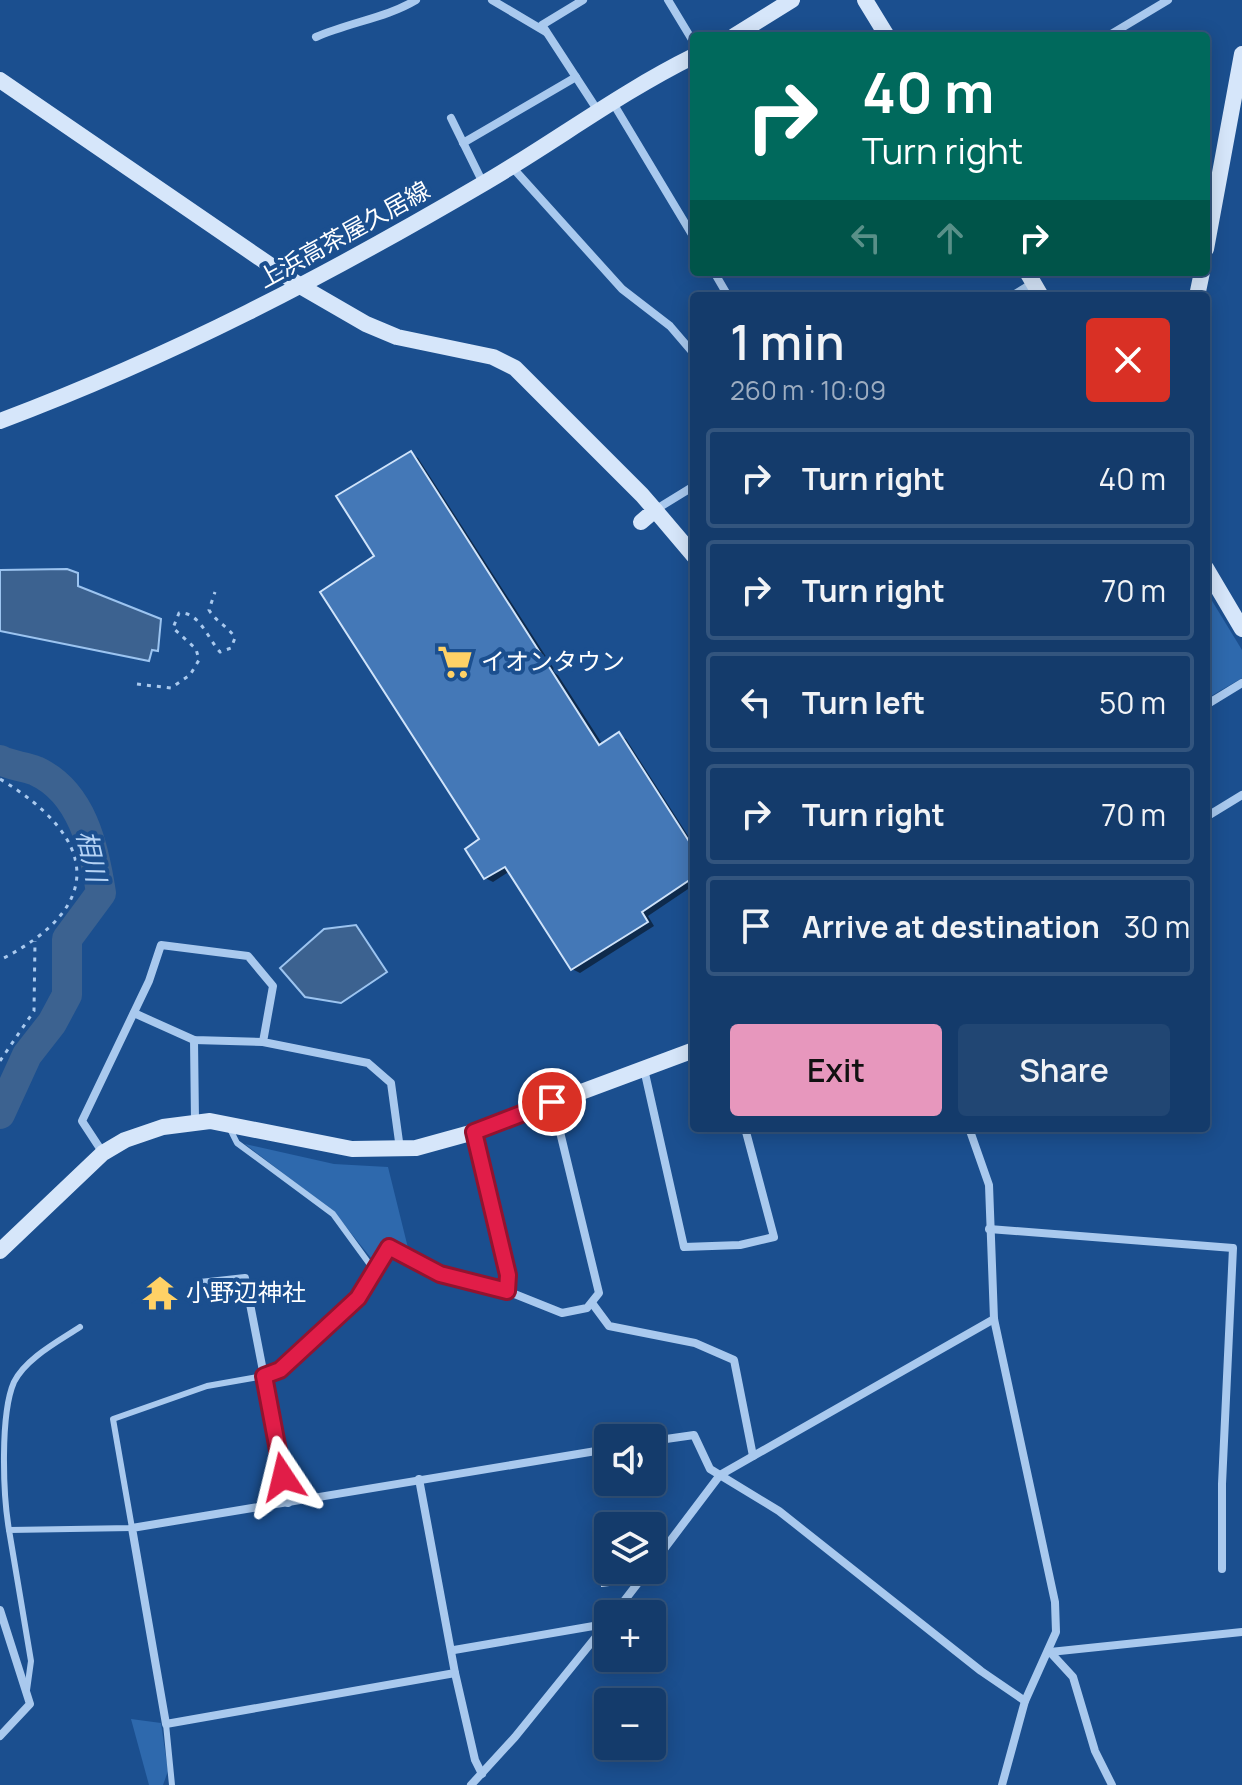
<!DOCTYPE html>
<meta charset="utf-8">
<style>
:root{--surface:#143b6b;--page:#214673;--text:#f1f3f6;--muted:#9dadc1;--line:#33557e;--accent:#e797bd}
body{margin:0;font-family:Manrope,"Noto Sans JP",sans-serif;background:var(--page);color:var(--text);height:100vh;display:flex;flex-direction:column;font-size:30px;white-space:nowrap}
*{box-sizing:border-box;margin:0}
p{font-size:26px;color:var(--muted)}
.icon{flex:none;width:44px;height:44px;fill:none;stroke:currentColor;stroke-width:2;stroke-linecap:round;stroke-linejoin:round}
.map{position:relative;flex:1;overflow:hidden}
.side{position:absolute;left:690px;top:292px;width:520px;height:840px;display:flex;flex-direction:column;background:var(--surface);border-radius:8px;box-shadow:0 4px 20px #0003,0 0 0 2px var(--line)}
.side>*{flex:none}
.banner{position:absolute;left:690px;top:32px;width:520px;height:244px;border-radius:8px;box-shadow:0 4px 20px #0003,0 0 0 2px var(--line);background:#00695c;color:#fff;overflow:hidden}
.tools{position:absolute;left:594px;top:1424px;display:grid;gap:16px}
.tools a{display:grid;place-items:center;width:72px;height:72px;border-radius:8px;background:var(--surface);box-shadow:0 4px 20px #0003,0 0 0 2px var(--line);font-size:40px}
.pin{position:absolute;display:grid;place-items:center;width:68px;height:68px;color:#fff;margin:-34px;border:4px solid #fff;border-radius:50%;box-shadow:0 2px 8px #0007}
.me{position:absolute;width:88px;margin:-44px;rotate:350deg;stroke-linejoin:round;filter:drop-shadow(0 0 6px #0008)}
.turn{display:flex;align-items:center;gap:28px;height:168px;padding:0 40px;font-size:36px}
.turn .icon{width:104px;height:104px;stroke-width:2.5}
.turn b{display:block;font-size:56px;line-height:68px}
.lanes{display:flex;align-items:center;height:76px;padding:0 40px;background:#0003;justify-content:center;gap:40px;direction:ltr}
.lanes .off{opacity:.35}
.round{display:grid;place-items:center;flex:none;width:84px;height:84px;border-radius:8px;background:var(--page)}
.headline{display:flex;align-items:center;justify-content:space-between;height:136px;padding:0 40px}
h1{font-size:48px;font-weight:600;line-height:60px}
.action{display:flex;gap:16px;margin-top:auto;padding:16px 40px}
.action a{flex:1;height:92px;border-radius:8px;background:var(--accent);color:#111;font-size:32px;font-weight:600;line-height:92px;text-align:center}
.action a+a{background:var(--page);color:var(--text)}
ul{padding:0;list-style:none}
li{display:flex;align-items:center;gap:24px;height:100px;margin:0 16px 12px;padding:0 24px;border:4px solid var(--line);border-radius:8px}
li div{flex:1}
li b{display:block;font-size:30px}
li em{font-style:normal}
.map>svg:first-child{display:block}
.green{fill:#2e69ad}
.water{fill:#3c6290;stroke:#9cc4f0;stroke-width:2}
.shadow{fill:#0007}
.lines{fill:none;stroke-linecap:round;stroke-linejoin:round}
.river{stroke:#3c6290;stroke-width:30}
.building{fill:#4478b7;stroke:#cfe3fa;stroke-width:2}
.path{stroke:#a9c9ee;stroke-width:3;stroke-dasharray:4 6;stroke-linecap:butt}
.lane{stroke:#a9c9ee;stroke-width:6}
.street{stroke:#a9c9ee;stroke-width:8}
.secondary{stroke:#d6e6fa;stroke-width:16}
.route-casing{stroke:#92132f;stroke-width:20}
.route{stroke:#e11d48;stroke-width:14}
.labels{text-anchor:middle;stroke-width:8;stroke-linejoin:round;paint-order:stroke}
.street-label{font-size:24px;fill:#fff;stroke:#1b4f8f}
.poi-label{font-size:24px;fill:#fff;stroke:#1b4f8f;text-anchor:start}
.water-label{font-size:26px;font-style:italic;fill:#b5d3f5;stroke:#1b4f8f}
</style>
<div class="map">
<svg width="1242" height="1785" viewBox="0 0 1242 1785">
<rect width="100%" height="100%" fill="#1b4f8f"/>
<!-- green -->
<g class="green">
<path d="M1206 591 1242 650V678L1206 699Z"/>
<path d="M245 1144 334 1164 388 1167 409 1252 386 1241 378 1256 371 1258 334 1212Z"/>
<path d="M131 1719 161 1723 168 1771 163 1785H149Z"/>
</g>
<!-- water -->
<g class="water">
<path d="M67 569 78 573V586L161 619 158 651 152 650 149 661 0 631V570Z"/>
<path d="M356 925 387 972 341 1003 305 997 280 968 324 929Z"/>
</g>
<!-- shadow -->
<g class="shadow">
<path d="M411 453 418 458 603 745 619 734 626 739 694 845V885L648 916 654 926 580 973 572 969 510 871 493 882 485 878 481 840 376 556Z"/>
<path d="M601 1557H608V1570H636V1574L629 1575 630 1585H604Z"/>
</g>
<g class="lines">
<!-- river -->
<path class="river" d="M0 760C11 766 24 766 36 771 82 792 94 847 101 893L67 939V995L52 1023 27 1055 0 1114"/>
</g>
<!-- building -->
<g class="building">
<path d="M411 451 599 745 619 732 694 849V877L642 912 648 922 571 970 505 867 484 879 465 849 479 839 320 592 374 556 336 496Z"/>
<path d="M601 1570H625L627 1583 602 1586Z"/>
</g>
<g class="lines">
<!-- path -->
<g class="path">
<path d="M137 684 171 688 190 675 199 660 196 649 173 628 179 613C199 611 208 639 220 652L231 648 235 638C229 627 216 622 209 610L215 592"/>
<path d="M0 779C98 838 107 906 0 960"/>
<path d="M0 1061 34 1011 35 941"/>
</g>
<!-- lane -->
<g class="lane">
<path d="M230 1129 237 1143 333 1214 376 1273"/>
<path d="M9 1530C3 1495 0 1414 14 1382 26 1358 59 1341 80 1327"/>
<path d="M27 1690 31 1661 9 1530 132 1528 113 1419 207 1386 264 1376"/>
<path d="M166 1724 172 1785"/>
</g>
<!-- street -->
<g class="street">
<path d="M492 0 546 32"/>
<path d="M583 0 542 25 598 111"/>
<path d="M668 0 694 43"/>
<path d="M1108 36 1168 0"/>
<path d="M316 37C350 22 386 18 416 0"/>
<path d="M613 103 694 238"/>
<path d="M451 118 483 183"/>
<path d="M463 143 576 77"/>
<path d="M512 167 622 289 670 326 694 354"/>
<path d="M714 272 728 296"/>
<path d="M1012 296 1033 283"/>
<path d="M655 510 694 486"/>
<path d="M1206 705 1242 683"/>
<path d="M1206 817 1242 795"/>
<path d="M134 1013 194 1040 263 1042"/>
<path d="M194 1040 195 1121"/>
<path d="M644 1069 684 1247 740 1245 774 1237 745 1128"/>
<path d="M969 1128 989 1185 994 1319 1055 1602 1056 1632 1025 1701 1002 1785"/>
<path d="M474 1133 508 1275 507 1291 562 1313 587 1308 599 1293 553 1103"/>
<path d="M103 1153 82 1121 149 981 161 945 248 956 273 986 263 1042 368 1063 391 1083 400 1149"/>
<path d="M989 1229 1233 1248 1222 1484V1569"/>
<path d="M200 1283 245 1278 264 1376"/>
<path d="M592 1303 609 1326 695 1343 734 1360 753 1456"/>
<path d="M652 1441 694 1435 710 1469 779 1511 981 1671 1025 1701"/>
<path d="M419 1479 455 1673 475 1760 482 1774"/>
<path d="M288 1503 264 1376 280 1370 358 1298 389 1247 440 1274 507 1291"/>
<path d="M652 1565 720 1475 994 1319"/>
<path d="M0 1610 30 1704 0 1736"/>
<path d="M614 1614 648 1570"/>
<path d="M454 1650 605 1624"/>
<path d="M1050 1652 1242 1632"/>
<path d="M1050 1652 1073 1677 1095 1751 1112 1785"/>
<path d="M455 1673 166 1724 132 1528 608 1449"/>
<path d="M471 1785 515 1737 608 1622"/>
</g>
<!-- secondary -->
<g class="secondary">
<path d="M865 0 887 36"/>
<path d="M734 36 792 0"/>
<path d="M0 80 302 287 366 324 397 337 493 357 515 368 642 495 655 510 641 522"/>
<path d="M1206 249 1242 54"/>
<path d="M1027 272 1041 296"/>
<path d="M1197 296 1202 272"/>
<path d="M0 421C173 356 326 276 486 182 556 141 621 92 694 56"/>
<path d="M655 510 694 556"/>
<path d="M1206 568 1242 629"/>
<path d="M0 1251 103 1153 125 1140 163 1127 210 1121 352 1149 416 1148 474 1132 694 1050"/>
</g>
</g>
<g class="lines">
<!-- route casing -->
<g class="route-casing">
<path id="route" d="M283 1477 264 1376 280 1370 358 1298 389 1247 440 1274 507 1291 508 1275 474 1132 552 1102"/>
</g>
<!-- route -->
<use href="#route" class="route"/>
</g>
<!-- icons -->
<defs>
<g id="supermarket-bare" transform="scale(2.76)"><path d="M-6-5.5h2.5l.6 2H6L4.5 2H-2.5L-4.4-4H-6ZM-1.5 3.2a1.3 1.3 0 1 0 .1 0ZM3 3.2a1.3 1.3 0 1 0 .1 0Z" fill="#ffd166" stroke="#1b4f8f" stroke-width="2.5" paint-order="stroke"/></g>
<g id="temple-bare" transform="scale(2.76)"><path d="M0-6L5-2H3V0L6.5 2.5H4V6H1.5V3h-3V6H-4V2.5H-6.5L-3 0V-2H-5Z" fill="#ffd166" stroke="#1b4f8f" stroke-width="2.5" paint-order="stroke"/></g>
</defs>
<g fill-rule="evenodd">
<use href="#supermarket-bare" x="455" y="662"/>
<use href="#temple-bare" x="160" y="1293"/>
</g>
<g class="labels">
<!-- street labels -->
<g class="street-label">
<text transform="translate(344 235) rotate(-29)" y="8">上浜高茶屋久居線</text>
</g>
<!-- poi labels -->
<g class="poi-label">
<text x="481" y="670">イオンタウン</text>
<text x="186" y="1301">小野辺神社</text>
</g>
<!-- water labels -->
<g class="water-label">
<text transform="translate(91 856) rotate(77)" y="9">相川</text>
</g>
</g>
</svg>
<div class="tools">
<a><svg class="icon" aria-label="sound" viewBox="0 0 24 24"><path d="M4 9h4l5-4v14l-5-4H4zM17 9q2 3 0 6"/></svg></a>
<a><svg class="icon" aria-label="layers" viewBox="0 0 24 24"><path d="M12 4l9 5-9 5-9-5zM3 14l9 5 9-5"/></svg></a>
<a>+</a>
<a>−</a>
</div>
<div class="pin" style="left:552px;top:1102px;background:#d93025"><svg class="icon" aria-label="arrive" viewBox="0 0 24 24"><path d="M6 21V4h12l-3 4 3 4H6"/></svg></div>
<svg class="me" style="left:283px;top:1477px" viewBox="-20 -20 40 40"><path d="M0-17L14 15 0 8-14 15z" fill="#e11d48" stroke="#fff" stroke-width="4"/></svg>
<div class="banner">
<div class="turn"><svg class="icon" aria-label="right" viewBox="0 0 24 24"><path d="M7 20v-9h11M14 6l5 5-5 5"/></svg><div><b>40 m</b>Turn right</div></div>
<div class="lanes"><svg class="icon off" aria-label="left" viewBox="0 0 24 24"><path d="M17 20v-9H6M10 6l-5 5 5 5"/></svg><svg class="icon off" aria-label="ahead" viewBox="0 0 24 24"><path d="M12 20V5M6 11l6-6 6 6"/></svg><svg class="icon" aria-label="right" viewBox="0 0 24 24"><path d="M7 20v-9h11M14 6l5 5-5 5"/></svg></div>
</div>
<section class="side">
<div class="headline"><div><h1>1 min</h1><p>260 m · 10:09</p></div><a class="round" style="background:#d93025;color:#fff"><svg class="icon" aria-label="close" viewBox="0 0 24 24"><path d="M6 6l12 12M18 6L6 18"/></svg></a></div>
<ul>
<li><svg class="icon" aria-label="right" viewBox="0 0 24 24"><path d="M7 20v-9h11M14 6l5 5-5 5"/></svg><div><b>Turn right</b></div><em>40 m</em></li>
<li><svg class="icon" aria-label="right" viewBox="0 0 24 24"><path d="M7 20v-9h11M14 6l5 5-5 5"/></svg><div><b>Turn right</b></div><em>70 m</em></li>
<li><svg class="icon" aria-label="left" viewBox="0 0 24 24"><path d="M17 20v-9H6M10 6l-5 5 5 5"/></svg><div><b>Turn left</b></div><em>50 m</em></li>
<li><svg class="icon" aria-label="right" viewBox="0 0 24 24"><path d="M7 20v-9h11M14 6l5 5-5 5"/></svg><div><b>Turn right</b></div><em>70 m</em></li>
<li><svg class="icon" aria-label="arrive" viewBox="0 0 24 24"><path d="M6 21V4h12l-3 4 3 4H6"/></svg><div><b>Arrive at destination</b></div><em>30 m</em></li>
</ul>
<div class="action"><a>Exit</a><a>Share</a></div>
</section>
</div>
